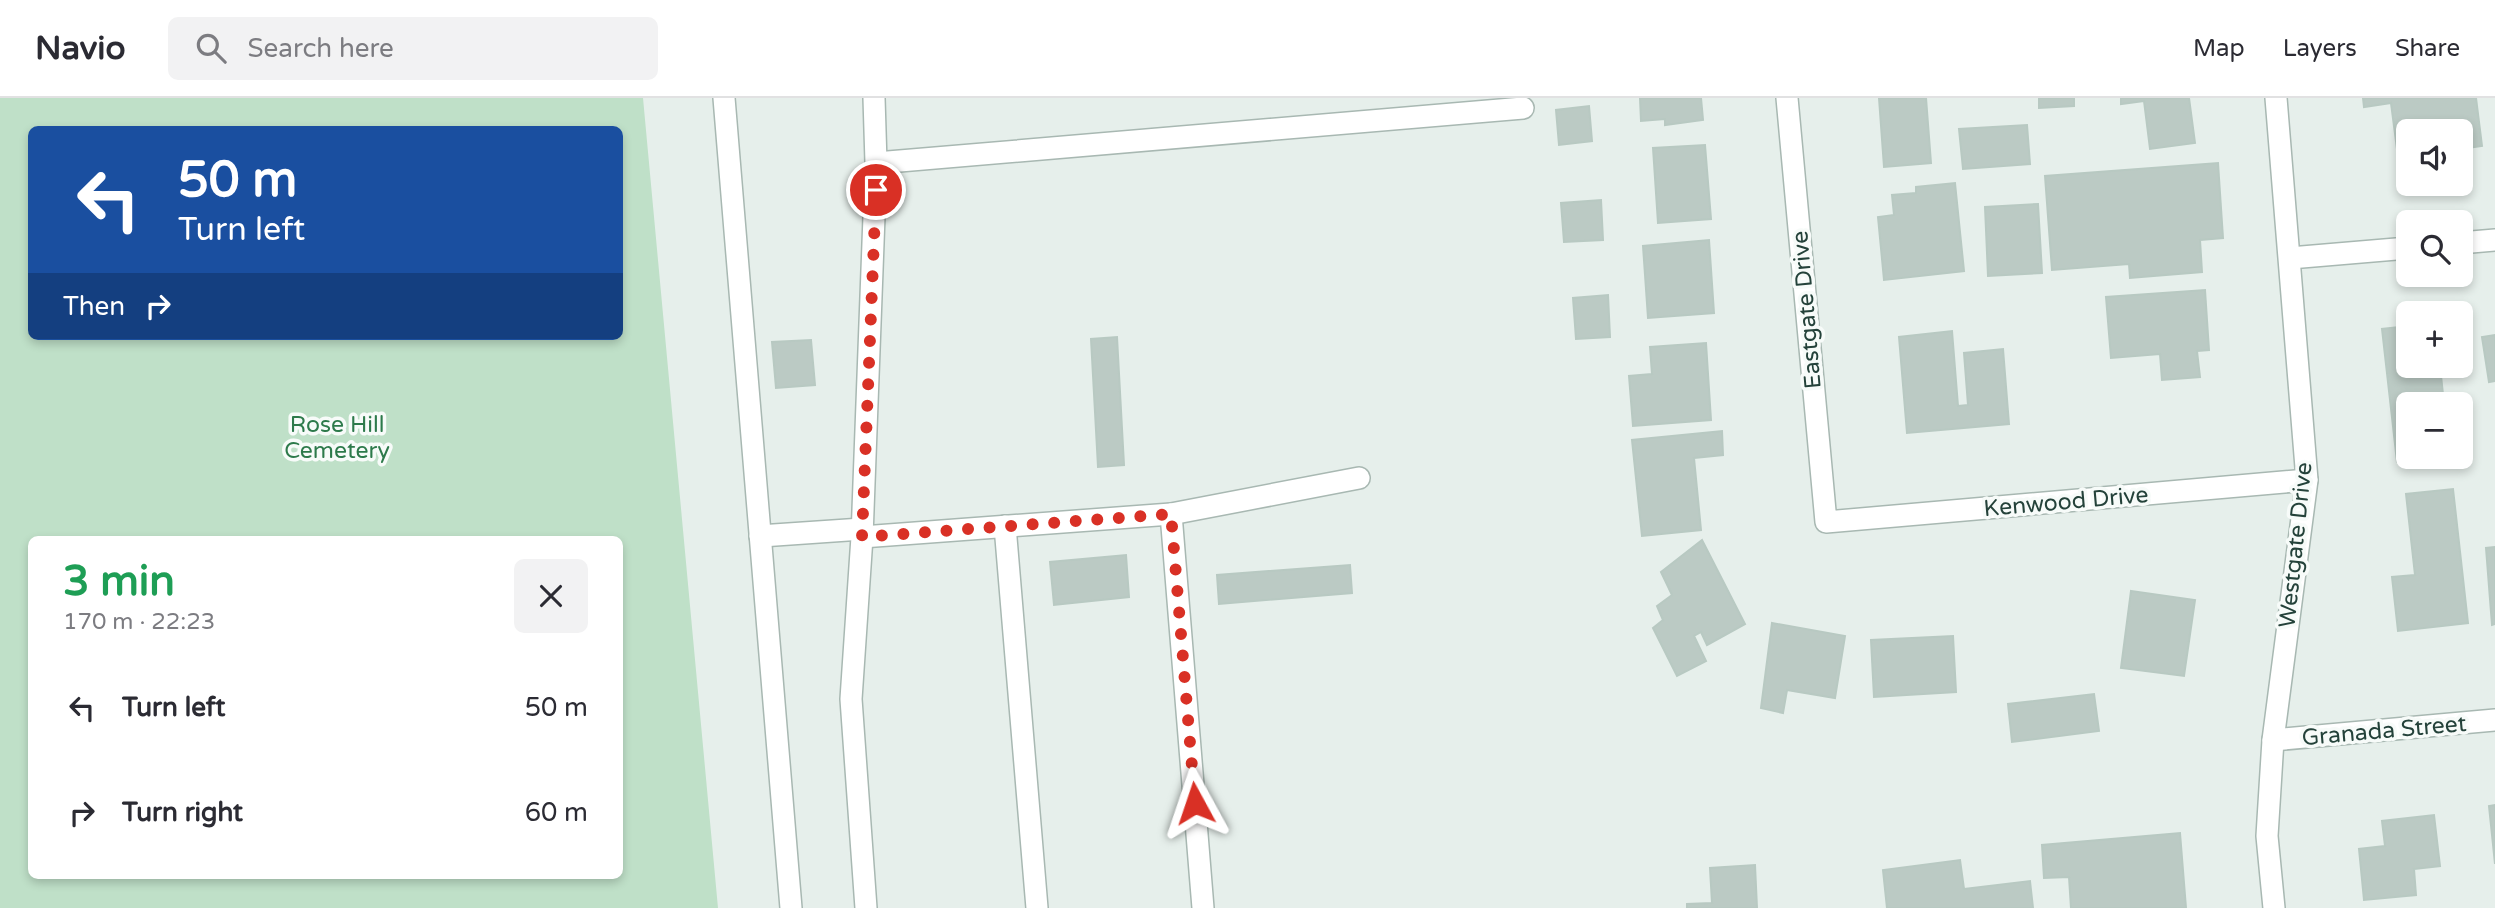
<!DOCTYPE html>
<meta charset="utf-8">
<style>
:root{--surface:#fff;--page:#f2f2f3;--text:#2b2b33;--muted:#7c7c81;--line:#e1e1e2}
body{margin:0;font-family:"Varela Round",sans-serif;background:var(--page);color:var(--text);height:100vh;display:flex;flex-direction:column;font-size:26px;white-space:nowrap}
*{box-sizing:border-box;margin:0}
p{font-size:23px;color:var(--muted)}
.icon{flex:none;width:38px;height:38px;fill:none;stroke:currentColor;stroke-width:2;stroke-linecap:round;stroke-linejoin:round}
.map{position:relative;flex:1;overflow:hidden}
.panel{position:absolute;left:28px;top:438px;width:595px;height:343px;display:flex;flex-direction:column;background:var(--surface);border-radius:10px;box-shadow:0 4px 10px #0003}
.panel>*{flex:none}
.guide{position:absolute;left:28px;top:28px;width:595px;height:214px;border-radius:10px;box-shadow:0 4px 10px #0003;background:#1a4fa0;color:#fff;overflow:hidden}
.controls{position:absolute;left:2396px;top:21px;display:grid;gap:14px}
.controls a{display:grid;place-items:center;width:77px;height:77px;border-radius:10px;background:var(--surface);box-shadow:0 4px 10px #0003;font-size:35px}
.pin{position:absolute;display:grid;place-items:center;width:60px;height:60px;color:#fff;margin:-30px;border:4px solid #fff;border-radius:50%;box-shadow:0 2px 7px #0007}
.me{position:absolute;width:77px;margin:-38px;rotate:355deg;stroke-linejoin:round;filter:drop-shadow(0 0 5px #0008)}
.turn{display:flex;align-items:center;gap:24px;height:147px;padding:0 35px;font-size:32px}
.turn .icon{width:91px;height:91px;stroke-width:2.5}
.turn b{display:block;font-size:49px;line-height:60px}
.then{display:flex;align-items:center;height:66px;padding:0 35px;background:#0003;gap:14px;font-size:26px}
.round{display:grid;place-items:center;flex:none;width:74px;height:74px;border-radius:10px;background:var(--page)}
.headline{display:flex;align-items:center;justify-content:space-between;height:119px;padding:0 35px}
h1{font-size:42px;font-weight:700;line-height:52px;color:#1e9e55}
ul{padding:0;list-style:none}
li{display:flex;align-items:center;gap:21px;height:105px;padding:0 35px}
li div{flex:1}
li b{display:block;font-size:26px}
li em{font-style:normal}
header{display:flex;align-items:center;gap:42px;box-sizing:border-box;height:98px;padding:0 35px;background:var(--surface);border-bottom:2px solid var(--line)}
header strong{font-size:33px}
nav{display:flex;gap:38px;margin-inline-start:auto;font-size:24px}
.search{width:490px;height:63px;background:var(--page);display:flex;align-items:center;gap:18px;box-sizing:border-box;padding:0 24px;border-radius:10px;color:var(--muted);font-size:26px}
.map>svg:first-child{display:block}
.green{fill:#bfe0c8;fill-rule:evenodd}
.building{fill:#bbcac4;stroke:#b8c9c2;stroke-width:2}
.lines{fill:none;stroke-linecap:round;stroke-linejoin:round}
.minor-casing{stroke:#a8b8b2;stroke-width:24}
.minor{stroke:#fff;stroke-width:21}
.route{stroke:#d93025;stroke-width:12;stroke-dasharray:0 21.6}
.labels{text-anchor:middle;stroke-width:7;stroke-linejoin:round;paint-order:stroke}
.street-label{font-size:23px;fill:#24423a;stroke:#f7fbf9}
.park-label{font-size:23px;fill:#2d7a4b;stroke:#f7fbf9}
</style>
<header>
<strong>Navio</strong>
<div class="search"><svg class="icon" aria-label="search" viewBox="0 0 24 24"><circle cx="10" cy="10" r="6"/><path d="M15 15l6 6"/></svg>Search here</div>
<nav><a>Map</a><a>Layers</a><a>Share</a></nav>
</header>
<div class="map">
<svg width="2495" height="810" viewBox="0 0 2495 810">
<rect width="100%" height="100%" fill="#e6efeb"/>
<!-- green -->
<path class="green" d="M0 0H643L718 810H0ZM32 32H620V238H32ZM32 441H620V777H32Z"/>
<!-- building -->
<g class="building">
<path d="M1640 0H1701L1703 22 1665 27V21L1641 23Z"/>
<path d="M1879 0H1926L1931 65 1884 69Z"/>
<path d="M2039 0H2074V8L2039 10Z"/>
<path d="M2121 0H2189L2195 45 2150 51 2144 3 2121 6Z"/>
<path d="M2363 0H2476L2482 48 2460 51V33H2408V58L2398 59 2391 5 2364 9Z"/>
<path d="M1589 8 1592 43 1559 47 1556 12Z"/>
<path d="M2027 27 2030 66 1963 71 1959 31Z"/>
<path d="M1705 47 1711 121 1658 125 1653 50Z"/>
<path d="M2218 65 2223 140 2200 142 2202 174 2130 180 2129 166 2052 172 2045 78Z"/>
<path d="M1955 85 1964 173 1884 182 1878 119 1894 117 1892 97 1916 95V89Z"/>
<path d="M1601 102 1603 142 1564 144 1561 105Z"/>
<path d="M2038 106 2042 175 1988 178 1985 109Z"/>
<path d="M1709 142 1714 215 1648 220 1643 148Z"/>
<path d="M2205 192 2209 252 2197 253 2200 279 2162 282 2160 256 2111 260 2106 199Z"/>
<path d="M1608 197 1610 239 1576 241 1573 200Z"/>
<path d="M2408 228V268H2440L2444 306H2408V359H2444L2397 364 2382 231Z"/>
<path d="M1952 233 1958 308 1968 307 1964 255 2003 251 2009 326 1907 335 1899 239Z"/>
<path d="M2495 237V283L2489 284 2482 239Z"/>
<path d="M1117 239 1124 367 1098 369 1091 241Z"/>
<path d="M811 242 815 287 776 290 772 244Z"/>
<path d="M1706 245 1711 322 1633 328 1629 278 1652 276 1650 249Z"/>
<path d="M1722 333 1723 357 1694 360 1701 432 1642 438 1632 342Z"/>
<path d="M2453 391 2468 525 2398 533 2392 479 2415 477 2406 396Z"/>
<path d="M1702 442 1745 526 1707 547 1701 534 1694 538 1706 563 1677 578 1653 530 1663 522 1657 508 1672 497 1661 474Z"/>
<path d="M2495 449V526L2492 527 2486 450Z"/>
<path d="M1126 457 1129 499 1054 507 1050 464Z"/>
<path d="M1350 467 1352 495 1219 506 1217 477Z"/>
<path d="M2131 493 2195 502 2184 578 2121 570Z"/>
<path d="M1772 525 1845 538 1835 600 1787 592 1783 615 1761 610Z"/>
<path d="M1953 538 1956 594 1874 599 1871 542Z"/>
<path d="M2094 596 2099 633 2012 644 2008 606Z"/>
<path d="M2495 707V766L2489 708Z"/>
<path d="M2434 717 2440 768 2414 771 2416 797 2364 802 2359 751 2385 748 2382 723Z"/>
<path d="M2180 735 2186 810H2071L2069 779 2044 780 2042 747Z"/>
<path d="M1960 762 1964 791 2030 783 2033 810H1887L1883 772Z"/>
<path d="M1755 767 1757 810H1687V806L1712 805 1710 770Z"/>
</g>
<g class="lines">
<!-- minor casing -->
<g class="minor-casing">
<g id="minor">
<path d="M724 0 791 810"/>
<path d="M1787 0 1826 424 2307 382"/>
<path d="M876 65 1523 10"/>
<path d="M2460 145 2495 142"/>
<path d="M2290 160 2408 150"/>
<path d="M1171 416 1203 810"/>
<path d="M1005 428 1037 810"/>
<path d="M760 438 862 431"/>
<path d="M862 439 1171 416 1359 380"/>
<path d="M2273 642 2495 622"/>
<path d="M866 810 851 601 862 439 876 65 874 0"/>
<path d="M2274 810 2267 738 2273 642 2307 382 2276 0"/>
</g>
</g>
<!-- minor -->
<use href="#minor" class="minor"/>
</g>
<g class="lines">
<!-- route -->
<path class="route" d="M876 92 862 439 1171 416 1195 705"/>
</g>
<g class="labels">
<!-- street labels -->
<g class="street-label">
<text transform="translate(1806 212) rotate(-95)" y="8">Eastgate Drive</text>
<text transform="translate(2066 403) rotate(-5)" y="8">Kenwood Drive</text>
<text transform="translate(2295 447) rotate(-84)" y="8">Westgate Drive</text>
<text transform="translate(2384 632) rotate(-5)" y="8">Granada Street</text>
</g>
<!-- park labels -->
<g class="park-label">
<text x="337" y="334">Rose Hill<tspan x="337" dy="26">Cemetery</tspan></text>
</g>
</g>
</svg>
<div class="controls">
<a><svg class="icon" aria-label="sound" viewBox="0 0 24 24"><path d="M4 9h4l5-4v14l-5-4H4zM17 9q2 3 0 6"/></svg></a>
<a><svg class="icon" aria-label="search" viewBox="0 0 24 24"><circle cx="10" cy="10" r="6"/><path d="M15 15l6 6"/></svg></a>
<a>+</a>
<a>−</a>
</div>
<div class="pin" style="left:876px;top:92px;background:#d93025"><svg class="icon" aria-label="arrive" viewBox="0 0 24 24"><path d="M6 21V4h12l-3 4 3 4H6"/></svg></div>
<svg class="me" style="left:1195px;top:705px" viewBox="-20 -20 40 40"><path d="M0-17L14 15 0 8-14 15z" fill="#d93025" stroke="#fff" stroke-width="4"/></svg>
<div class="guide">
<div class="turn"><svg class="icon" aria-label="left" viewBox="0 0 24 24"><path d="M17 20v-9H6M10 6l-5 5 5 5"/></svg><div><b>50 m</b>Turn left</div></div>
<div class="then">Then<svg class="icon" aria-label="right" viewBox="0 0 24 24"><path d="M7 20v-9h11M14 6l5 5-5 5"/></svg></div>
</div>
<section class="panel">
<div class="headline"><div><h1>3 min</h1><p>170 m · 22:23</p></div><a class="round"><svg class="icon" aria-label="close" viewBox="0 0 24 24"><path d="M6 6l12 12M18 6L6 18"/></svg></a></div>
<ul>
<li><svg class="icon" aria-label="left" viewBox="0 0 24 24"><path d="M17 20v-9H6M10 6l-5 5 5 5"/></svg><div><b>Turn left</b></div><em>50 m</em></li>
<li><svg class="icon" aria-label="right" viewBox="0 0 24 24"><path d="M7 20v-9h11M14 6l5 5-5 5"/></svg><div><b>Turn right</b></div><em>60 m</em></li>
</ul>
</section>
</div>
